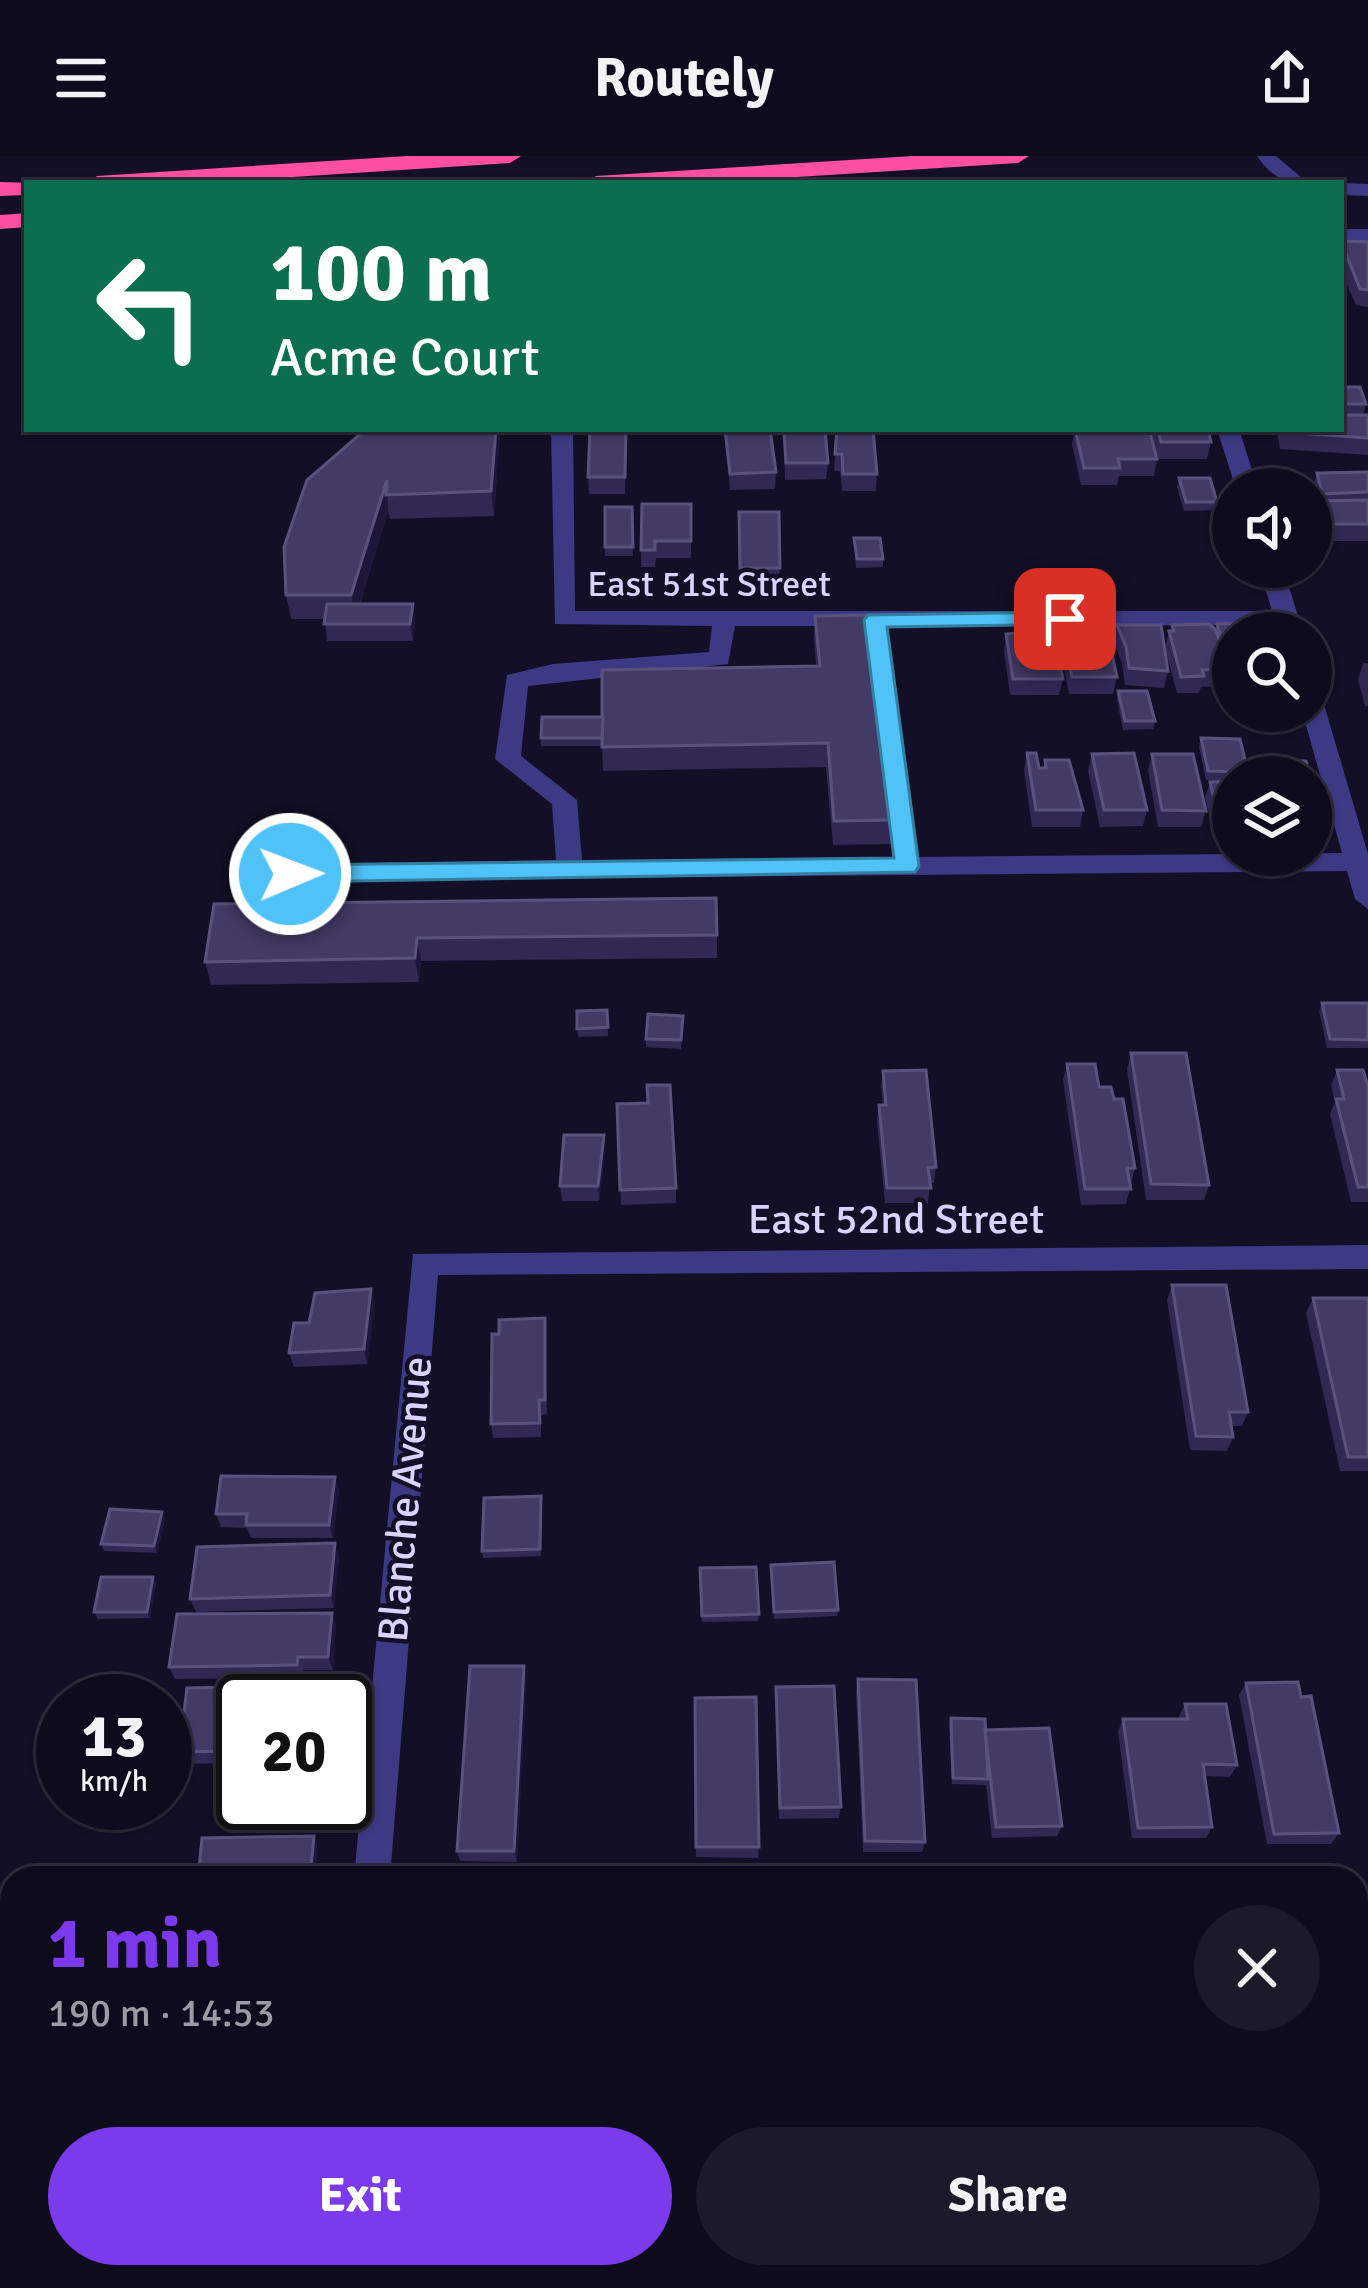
<!DOCTYPE html>
<meta charset="utf-8">
<style>
:root{--surface:#0e0b1c;--page:#1c1929;--text:#f1f3f6;--muted:#9b9ba3;--line:#2e2b3b;--accent:#7c3aed}
body{margin:0;font-family:Signika,sans-serif;background:var(--page);color:var(--text);height:100vh;display:flex;flex-direction:column;font-size:45px;white-space:nowrap}
*{box-sizing:border-box;margin:0}
p{font-size:39px;color:var(--muted)}
.icon{flex:none;width:66px;height:66px;fill:none;stroke:currentColor;stroke-width:2;stroke-linecap:round;stroke-linejoin:round}
.map{position:relative;flex:1;overflow:hidden}
.drawer{position:absolute;left:0px;top:1710px;width:1368px;height:423px;display:flex;flex-direction:column;background:var(--surface);border-radius:36px 36px 0 0;box-shadow:0 3px 9px #0004,0 0 0 3px var(--line)}
.drawer>*{flex:none}
.hud{position:absolute;left:24px;top:24px;width:1320px;height:252px;border-radius:0px;box-shadow:0 3px 9px #0004,0 0 0 3px var(--line);background:#0b6e4f;color:#fff;overflow:hidden}
.controls{position:absolute;left:1212px;top:312px;display:grid;gap:24px}
.controls a{display:grid;place-items:center;width:120px;height:120px;border-radius:50%;background:var(--surface);box-shadow:0 3px 9px #0004,0 0 0 3px var(--line);font-size:60px}
.speed{position:absolute;left:36px;top:1518px;display:flex;gap:24px;font-size:60px;font-weight:700;text-align:center}
.speed>*{display:grid;place-content:center;width:156px;height:156px;border-radius:50%;background:var(--surface);box-shadow:0 3px 9px #0004,0 0 0 3px var(--line);line-height:1}
.speed small{font-size:30px;font-weight:400}
.speed .limit{border:6px solid #111;border-radius:18px;background:#fff;color:#111}
.pin{position:absolute;display:grid;place-items:center;width:102px;height:102px;color:#fff;margin:-51px;border-radius:24px;box-shadow:0 6px 18px #0006}
.me{position:absolute;width:132px;margin:-66px;rotate:89deg;stroke-linejoin:round;filter:drop-shadow(0 0 9px #0008)}
.turn{display:flex;align-items:center;gap:42px;height:252px;padding:0 48px;font-size:54px}
.turn .icon{width:156px;height:156px;stroke-width:2.5}
.turn b{display:block;font-size:84px;line-height:102px}
.round{display:grid;place-items:center;flex:none;width:126px;height:126px;border-radius:63px;background:var(--page)}
.headline{display:flex;align-items:center;justify-content:space-between;height:204px;padding:0 48px}
h1{font-size:72px;font-weight:700;line-height:90px;color:var(--accent)}
.action{display:flex;gap:24px;margin-top:auto;padding:24px 48px}
.action a{flex:1;height:138px;border-radius:72px;background:var(--accent);color:#fff;font-size:48px;font-weight:700;line-height:138px;text-align:center}
.action a+a{background:var(--page);color:var(--text)}
header{display:flex;justify-content:space-between;align-items:center;height:156px;padding:0 48px;background:var(--surface);font-size:54px;font-weight:700}
.map>svg:first-child{display:block}
.lines{fill:none;stroke-linecap:round;stroke-linejoin:round}
.minor{fill:#3d3a85;fill-rule:evenodd}
.highway{fill:#ff4fa3;fill-rule:evenodd}
.wall{fill:#312854}
.shaded-wall{fill:#1d163a}
.building{fill:#433a66;stroke:#5a527e;stroke-width:3}
.route{fill:#4fc3f7;stroke:#337fa1;stroke-width:3}
.labels{text-anchor:middle;stroke-width:9;stroke-linejoin:round;paint-order:stroke}
.far-street-label{font-size:36px;fill:#d9d4ff;stroke:#130f26}
.street-label{font-size:42px;fill:#d9d4ff;stroke:#130f26}
</style>
<header><svg class="icon" aria-label="menu" viewBox="0 0 24 24"><path d="M4 6h16M4 12h16M4 18h16"/></svg>Routely<svg class="icon" aria-label="share" viewBox="0 0 24 24"><path d="M12 15V3M7 8l5-5 5 5M5 13v7h14v-7"/></svg></header>
<div class="map">
<svg width="1368" height="2132" viewBox="0 0 1368 2132">
<rect width="100%" height="100%" fill="#130f26"/>
<g class="lines">
<!-- minor -->
<g class="minor">
<path d="M1257 0H1276L1308 27C1282 27 1272 21 1257 0Z"/>
<path d="M1341 27 1368 28V40L1341 39Z"/>
<rect x="1341" y="73" width="27" height="12"/>
<path d="M551 273H573L575 455H1272L1259 411H1283L1303 477H1279L1277 469 888 470 919 701 1342 697 1302 555H1311V537L1323 545 1368 698V753L1355 743 1347 715 242 725 238 718 242 711 251 709 556 704 552 648 495 603 507 519 553 508 709 496 712 470 555 468ZM735 470H864L893 701 582 704 577 644 521 600 528 530 728 508Z"/>
<path d="M1217 273H1239L1258 333H1236Z"/>
<path d="M1368 1089V1113L438 1119 390 1722H354L413 1098Z"/>
<rect x="1356" y="1768" width="12" height="38"/>
<path d="M510 2121H554L559 2132H515Z"/>
</g>
<!-- highway -->
<g class="highway">
<path d="M407 0H521L510 7 201 27H86L97 20Z"/>
<path d="M913 0H1029L1018 7 702 27H585L596 20Z"/>
<path d="M0 26 34 27H27V39L0 40Z"/>
<path d="M27 57V71L0 73V59Z"/>
</g>
</g>
<!-- wall -->
<g class="wall">
<path d="M1341 85 1368 86V151L1356 149 1341 115Z"/>
<path d="M1341 231 1366 248 1363 259H1368V299L1280 293 1276 273H1341Z"/>
<path d="M500 273 494 360 390 363 388 355 360 448H413L415 465 413 485H327L325 463H291L286 439 284 391Z"/>
<path d="M626 273 625 338H589L588 321Z"/>
<path d="M789 273 828 307 826 323 785 324 784 277H789Z"/>
<path d="M837 273 877 318 876 335H842L840 315H834Z"/>
<path d="M1075 273 1157 303 1154 320H1119L1117 329H1081L1072 288Z"/>
<path d="M1152 273H1208L1211 286 1207 303H1157L1151 277Z"/>
<path d="M725 274 776 316 775 333 730 334Z"/>
<path d="M1368 316V385H1314L1311 375V345H1315L1312 334 1317 317Z"/>
<path d="M1179 322 1217 346 1215 354 1184 355 1177 331Z"/>
<path d="M642 348H691V402H656L655 411H641Z"/>
<path d="M605 351H632L633 400H605Z"/>
<path d="M739 356 780 412 779 429H740Z"/>
<path d="M854 382 883 403V411L856 412Z"/>
<path d="M815 460 894 664 891 688 833 689 826 611 603 615 602 585V590H541V582L602 561 816 510 814 484Z"/>
<path d="M1217 468 1233 477V540H1228L1224 524 1222 530 1201 531 1199 537H1177L1165 492 1169 475H1171L1172 469 1215 474Z"/>
<path d="M1117 469 1168 515 1164 532 1125 529 1122 508 1114 486Z"/>
<path d="M1062 470 1117 521 1113 538H1069L1059 487Z"/>
<path d="M1006 478 1063 523 1059 539H1010L1004 495Z"/>
<path d="M1363 507H1368V550H1365L1358 524Z"/>
<path d="M1118 535 1155 565 1153 573 1123 574 1117 544Z"/>
<path d="M1201 582 1248 616 1246 621H1233V624H1206L1199 591Z"/>
<path d="M1027 597 1039 612H1043L1045 604 1083 654 1080 671H1032L1024 614Z"/>
<path d="M1092 598 1147 654 1143 670 1100 671 1088 615Z"/>
<path d="M1152 598 1206 655 1201 671H1158L1148 614Z"/>
<path d="M1269 605 1311 621H1264Z"/>
<path d="M1311 623 1322 660 1316 677H1311Z"/>
<path d="M1233 625V678H1214L1205 642 1210 626Z"/>
<path d="M214 748 717 779V802L421 805 419 826 211 829 205 806Z"/>
<path d="M1322 847H1368V892H1327L1319 855Z"/>
<path d="M607 854 608 880 578 881 577 855Z"/>
<path d="M683 860 681 893 646 891V883Z"/>
<path d="M1131 897 1209 1029 1204 1044H1146L1127 913Z"/>
<path d="M1067 908 1114 943 1135 1012 1126 1048 1081 1049 1063 924Z"/>
<path d="M1337 914 1368 930V1046H1351L1330 958 1335 946 1331 930Z"/>
<path d="M883 915 936 1011 934 1027H930L928 1047H885L877 965 879 949H883L881 931Z"/>
<path d="M617 948 676 1032V1047L621 1049Z"/>
<path d="M604 979 605 994 599 1045H562L560 1030Z"/>
<path d="M1172 1129 1248 1256 1242 1270H1231L1233 1281 1227 1295 1190 1294 1167 1144Z"/>
<path d="M1313 1142H1368V1315H1340L1306 1157Z"/>
<path d="M375 1148 367 1208 294 1211 289 1197Z"/>
<path d="M545 1162 547 1258 541 1259V1281L493 1282 491 1268 499 1178Z"/>
<path d="M339 1334 333 1382H251L247 1372 221 1371 216 1358Z"/>
<path d="M541 1340V1400L483 1402 482 1395Z"/>
<path d="M162 1356 165 1363 157 1397 104 1395 101 1388Z"/>
<path d="M335 1387 339 1401 334 1452 196 1456 190 1443Z"/>
<path d="M771 1409 838 1454 837 1460 774 1463Z"/>
<path d="M700 1412 759 1458 758 1465 702 1466Z"/>
<path d="M153 1421 156 1428 150 1462 98 1463 94 1456Z"/>
<path d="M332 1457 336 1469 333 1514H303L302 1522 175 1523 169 1511Z"/>
<path d="M524 1510 526 1523 517 1706 460 1705 457 1695Z"/>
<path d="M858 1523 925 1686 922 1696H863L856 1536Z"/>
<path d="M1246 1527 1339 1677 1331 1688H1267L1239 1539Z"/>
<path d="M330 1529 334 1545H243V1607L185 1608 179 1596 187 1532Z"/>
<path d="M776 1531 841 1651 839 1662 779 1663Z"/>
<path d="M1185 1548 1237 1609 1230 1621 1205 1620 1212 1671 1206 1682H1132L1118 1575 1123 1563H1180L1179 1560Z"/>
<path d="M695 1554 759 1691 758 1702 696 1701Z"/>
<path d="M951 1562 986 1574 1062 1670 1057 1680 992 1682 986 1629 952 1628 949 1568Z"/>
</g>
<!-- shaded-wall -->
<g class="shaded-wall">
<path d="M496 273H500L494 360 491 335Z"/>
<path d="M387 324 388 355 355 463 351 439Z"/>
<path d="M413 448 415 465 413 485 410 468Z"/>
<path d="M417 782 421 805 419 826 415 802Z"/>
<path d="M604 979 605 994 599 1045 598 1030Z"/>
<path d="M371 1133 375 1148 367 1208 364 1193Z"/>
<path d="M335 1321 339 1334 333 1382 329 1369Z"/>
<path d="M162 1356 165 1363 157 1397 154 1390Z"/>
<path d="M335 1387 339 1401 334 1452 330 1439Z"/>
<path d="M153 1421 156 1428 150 1462 147 1456Z"/>
<path d="M332 1457 336 1469 333 1514 328 1501Z"/>
<path d="M524 1510 526 1523 517 1706 514 1695Z"/>
<path d="M314 1680 318 1691 316 1722H310Z"/>
</g>
<!-- building -->
<g class="building">
<path d="M1341 85 1368 86V134L1360 133Z"/>
<path d="M1341 231H1360L1366 248H1341Z"/>
<path d="M1341 259H1368V282L1284 276 1283 273H1341Z"/>
<path d="M366 273H496L491 335 386 339 387 324 351 439H286L284 391 307 324Z"/>
<path d="M590 273H626L625 321H588Z"/>
<path d="M770 273 776 316 730 318 725 274Z"/>
<path d="M790 273H825L828 307H786L784 277H790Z"/>
<path d="M837 273H873L877 318H843L842 298H835Z"/>
<path d="M1075 273H1149L1157 303H1118L1120 312H1084Z"/>
<path d="M1158 273H1208L1211 286H1161Z"/>
<path d="M1368 316V336L1322 338 1317 317Z"/>
<path d="M1179 322H1210L1217 346H1186Z"/>
<path d="M1368 344V368H1319L1311 345Z"/>
<path d="M642 348H691V385H655V394H641Z"/>
<path d="M605 351H632L633 391H605Z"/>
<path d="M739 356H779L780 412H740Z"/>
<path d="M854 382H880L883 403H857Z"/>
<path d="M327 448H413L410 468H324Z"/>
<path d="M870 459 894 664 834 665 828 587 602 591V514L820 510 815 460Z"/>
<path d="M1260 467 1263 477H1233V523L1217 468Z"/>
<path d="M1209 468 1216 474 1227 513 1202 514 1204 520 1181 521 1169 475H1174L1172 469Z"/>
<path d="M1117 469H1161L1168 515 1129 512 1126 491Z"/>
<path d="M1062 470H1106L1117 521H1072Z"/>
<path d="M1052 473 1063 523H1013L1006 478Z"/>
<path d="M1118 535H1147L1155 565H1125Z"/>
<path d="M542 561H603L602 582H541Z"/>
<path d="M1201 582 1240 583 1248 616 1208 615Z"/>
<path d="M1027 597H1036L1039 612H1046L1045 604H1069L1083 654H1036Z"/>
<path d="M1134 597 1147 654H1104L1092 598Z"/>
<path d="M1152 598H1193L1206 655 1162 654Z"/>
<path d="M1269 605H1306L1311 621H1273Z"/>
<path d="M1311 623 1322 660H1311Z"/>
<path d="M1233 625V661H1218L1210 626Z"/>
<path d="M716 742 717 779 417 782 415 802 205 806 214 748Z"/>
<path d="M1322 847H1368V884L1330 883Z"/>
<path d="M607 854 608 871 577 873V855Z"/>
<path d="M648 858 683 860 681 884 646 883Z"/>
<path d="M1131 897H1186L1209 1029 1151 1028Z"/>
<path d="M1067 908H1095L1099 931H1111L1114 943H1123L1135 1012H1127L1131 1033H1085Z"/>
<path d="M926 914 936 1011 928 1012 931 1032H887L879 949H886L883 915Z"/>
<path d="M1337 914H1363L1368 930V1031H1358L1336 943H1344Z"/>
<path d="M647 929H670L676 1032 620 1034 617 948 648 947Z"/>
<path d="M564 979H604L598 1030H560Z"/>
<path d="M1172 1129H1226L1248 1256H1229L1233 1281 1196 1280Z"/>
<path d="M371 1133 364 1193 289 1197 294 1167H309L315 1137Z"/>
<path d="M1313 1142H1368V1301H1348Z"/>
<path d="M545 1162V1244H539L540 1267 491 1268 492 1178H499V1164Z"/>
<path d="M221 1320 335 1321 329 1369H246L247 1358H216Z"/>
<path d="M541 1340 540 1393 482 1395 484 1342Z"/>
<path d="M110 1353 162 1356 154 1390 101 1388Z"/>
<path d="M335 1387 330 1439 190 1443 197 1391Z"/>
<path d="M834 1406 838 1454 774 1456 771 1409Z"/>
<path d="M756 1411 759 1458 702 1460 700 1412Z"/>
<path d="M101 1421H153L147 1456H94Z"/>
<path d="M332 1457 328 1501H298L297 1509 169 1511 177 1458Z"/>
<path d="M470 1510H524L514 1695H457Z"/>
<path d="M858 1523 916 1524 925 1686 865 1685Z"/>
<path d="M1298 1526 1301 1541 1311 1540 1339 1677 1274 1678 1246 1527Z"/>
<path d="M330 1529 328 1545H243V1595L179 1596 187 1532Z"/>
<path d="M834 1530 841 1651 780 1652 776 1531Z"/>
<path d="M756 1541 759 1691H696L695 1542Z"/>
<path d="M1185 1548H1226L1237 1609 1203 1608 1212 1671 1138 1672 1123 1563H1188Z"/>
<path d="M951 1562 985 1563 988 1623 953 1622Z"/>
<path d="M1049 1572 1062 1670 996 1671 985 1574Z"/>
<path d="M314 1680 310 1722H198L202 1682Z"/>
<path d="M325 2121H472L478 2132H310Z"/>
<rect x="725" y="2121" width="78" height="11"/>
</g>
<!-- route -->
<path class="route" d="M1065 456 1076 463 1073 468 887 471 919 710 915 716 290 726 278 718 290 709 894 702 864 464 868 459Z"/>
<g class="labels">
<!-- far-street labels -->
<g class="far-street-label">
<text x="709" y="440">East 51st Street</text>
</g>
<!-- street labels -->
<g class="street-label">
<text x="896" y="1077">East 52nd Street</text>
<text transform="translate(404 1343) rotate(-85)" y="15">Blanche Avenue</text>
</g>
</g>
</svg>
<div class="controls">
<a><svg class="icon" aria-label="sound" viewBox="0 0 24 24"><path d="M4 9h4l5-4v14l-5-4H4zM17 9q2 3 0 6"/></svg></a>
<a><svg class="icon" aria-label="search" viewBox="0 0 24 24"><circle cx="10" cy="10" r="6"/><path d="M15 15l6 6"/></svg></a>
<a><svg class="icon" aria-label="layers" viewBox="0 0 24 24"><path d="M12 4l9 5-9 5-9-5zM3 14l9 5 9-5"/></svg></a>
</div>
<div class="speed"><div>13<small>km/h</small></div><div class="limit">20</div></div>
<div class="pin" style="left:1065px;top:463px;background:#d93025"><svg class="icon" aria-label="arrive" viewBox="0 0 24 24"><path d="M6 21V4h12l-3 4 3 4H6"/></svg></div>
<svg class="me" style="left:290px;top:718px" viewBox="-20 -20 40 40"><circle r="17" fill="#4fc3f7" stroke="#fff" stroke-width="3"/><path d="M0-11L8 9 0 5-8 9z" fill="#fff"/></svg>
<div class="hud">
<div class="turn"><svg class="icon" aria-label="left" viewBox="0 0 24 24"><path d="M17 20v-9H6M10 6l-5 5 5 5"/></svg><div><b>100 m</b>Acme Court</div></div>
</div>
<section class="drawer">
<div class="headline"><div><h1>1 min</h1><p>190 m · 14:53</p></div><a class="round"><svg class="icon" aria-label="close" viewBox="0 0 24 24"><path d="M6 6l12 12M18 6L6 18"/></svg></a></div>
<div class="action"><a>Exit</a><a>Share</a></div>
</section>
</div>
